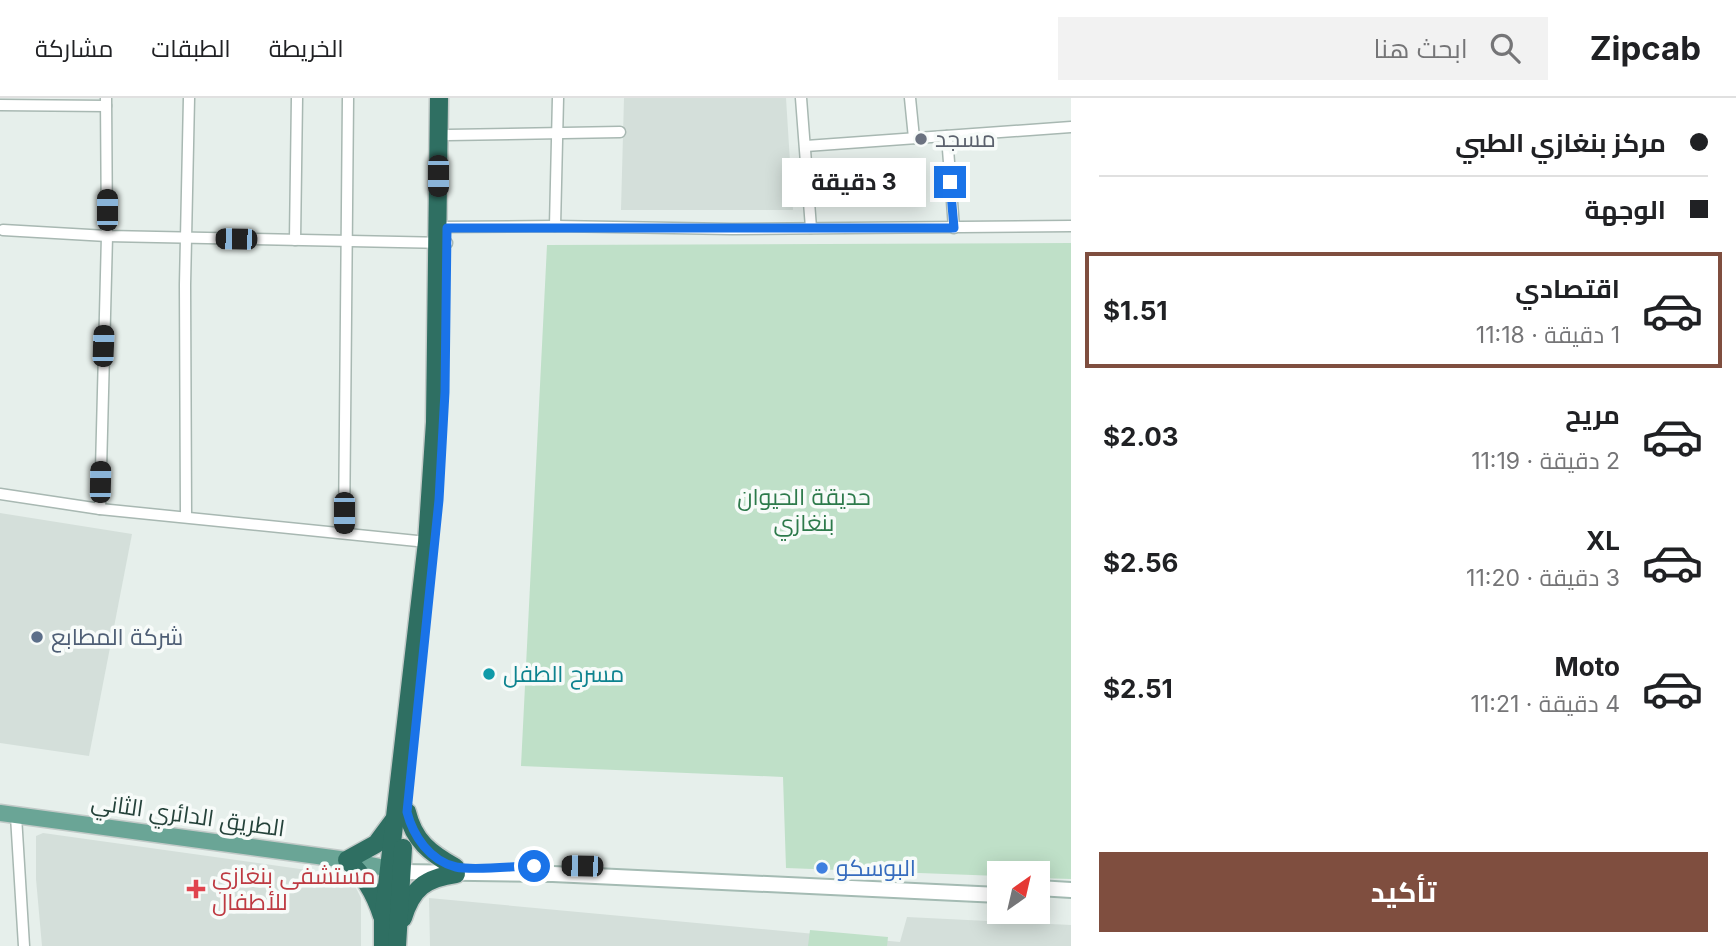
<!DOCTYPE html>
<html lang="ar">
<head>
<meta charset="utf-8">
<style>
	body { margin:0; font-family:Inter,Cairo,sans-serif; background:#f2f2f2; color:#202124; direction:rtl; height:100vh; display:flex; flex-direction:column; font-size:26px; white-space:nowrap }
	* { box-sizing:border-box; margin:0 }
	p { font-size:23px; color:#757577 }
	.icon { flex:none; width:38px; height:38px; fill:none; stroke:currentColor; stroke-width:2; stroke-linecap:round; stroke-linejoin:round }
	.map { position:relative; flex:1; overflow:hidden; direction:ltr }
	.side { display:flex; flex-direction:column; background:#fff; width:665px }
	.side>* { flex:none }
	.banner { display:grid; align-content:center; height:154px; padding:0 28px; background:#fff }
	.needle { width:46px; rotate:34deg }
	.buttons { position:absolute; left:987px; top:763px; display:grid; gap:14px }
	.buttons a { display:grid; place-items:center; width:63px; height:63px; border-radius:0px; background:#fff; box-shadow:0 4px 18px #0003; font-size:35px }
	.end { position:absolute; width:32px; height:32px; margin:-16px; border:9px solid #1a73e8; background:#fff; box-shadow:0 0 0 4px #fff }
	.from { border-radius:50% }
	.bubble { position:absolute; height:49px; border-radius:0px; background:#fff; box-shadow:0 4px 18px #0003; font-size:23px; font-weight:700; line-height:49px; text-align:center; direction:rtl }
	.car { position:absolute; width:21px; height:42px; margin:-21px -10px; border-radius:9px; box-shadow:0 0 5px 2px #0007; background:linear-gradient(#222 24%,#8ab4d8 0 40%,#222 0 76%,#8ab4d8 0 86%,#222 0) }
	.banner b { display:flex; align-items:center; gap:24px; height:66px; font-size:26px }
	.banner b+b { border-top:2px solid #e0e0e0 }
	.banner i { width:18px; height:18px; background:#202124 }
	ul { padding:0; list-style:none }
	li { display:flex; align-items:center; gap:21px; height:116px; margin:0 14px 10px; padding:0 14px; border:4px solid transparent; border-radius:0px }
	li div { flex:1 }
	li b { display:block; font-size:26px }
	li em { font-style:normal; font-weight:700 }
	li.selected { border-color:#7f4e3f }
	li>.icon { width:63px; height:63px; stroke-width:1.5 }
	.cta { display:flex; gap:14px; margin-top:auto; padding:14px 28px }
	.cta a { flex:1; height:80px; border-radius:0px; background:#7f4e3f; color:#fff; font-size:28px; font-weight:700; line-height:80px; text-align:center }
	header { display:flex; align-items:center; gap:42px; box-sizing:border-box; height:98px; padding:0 35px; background:#fff; border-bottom:2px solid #e0e0e0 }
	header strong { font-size:33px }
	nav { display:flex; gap:38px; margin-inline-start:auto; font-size:24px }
	.search { width:490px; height:63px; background:#f2f2f2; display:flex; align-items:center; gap:18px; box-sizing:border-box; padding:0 24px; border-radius:0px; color:#757577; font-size:26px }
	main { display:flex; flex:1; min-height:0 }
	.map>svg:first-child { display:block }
</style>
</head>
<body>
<header>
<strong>Zipcab</strong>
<div class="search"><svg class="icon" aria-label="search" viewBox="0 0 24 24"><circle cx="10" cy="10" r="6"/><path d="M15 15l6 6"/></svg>ابحث هنا</div>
<nav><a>الخريطة</a><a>الطبقات</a><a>مشاركة</a></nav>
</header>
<main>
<section class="side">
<div class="banner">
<b><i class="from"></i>مركز بنغازي الطبي</b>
<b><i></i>الوجهة</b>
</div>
<ul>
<li class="selected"><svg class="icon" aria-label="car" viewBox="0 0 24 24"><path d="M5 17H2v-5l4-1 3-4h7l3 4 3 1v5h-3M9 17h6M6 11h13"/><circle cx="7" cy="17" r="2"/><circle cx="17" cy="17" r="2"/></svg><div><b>اقتصادي</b><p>1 دقيقة · 11:18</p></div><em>$1.51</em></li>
<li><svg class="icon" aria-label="car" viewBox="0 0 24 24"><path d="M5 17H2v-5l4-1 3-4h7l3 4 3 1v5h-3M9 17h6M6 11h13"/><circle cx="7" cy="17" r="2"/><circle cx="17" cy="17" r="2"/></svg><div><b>مريح</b><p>2 دقيقة · 11:19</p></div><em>$2.03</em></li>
<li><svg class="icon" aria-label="car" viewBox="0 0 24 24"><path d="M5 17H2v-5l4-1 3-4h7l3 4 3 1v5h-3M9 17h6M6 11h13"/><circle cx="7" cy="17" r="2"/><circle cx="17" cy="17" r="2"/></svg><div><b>XL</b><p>3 دقيقة · 11:20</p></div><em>$2.56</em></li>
<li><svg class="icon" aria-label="car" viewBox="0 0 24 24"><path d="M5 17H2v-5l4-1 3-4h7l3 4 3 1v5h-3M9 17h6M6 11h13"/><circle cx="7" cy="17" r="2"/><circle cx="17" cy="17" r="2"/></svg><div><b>Moto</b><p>4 دقيقة · 11:21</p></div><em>$2.51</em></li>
</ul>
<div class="cta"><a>تأكيد</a></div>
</section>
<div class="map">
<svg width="1071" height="848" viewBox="0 0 1071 848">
	<rect width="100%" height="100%" fill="#e6efeb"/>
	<g fill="#d4dfda">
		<polygon points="624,0 786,0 793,112 621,112"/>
		<polygon points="0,415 132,436 89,658 0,645"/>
		<polygon points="43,735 350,778 361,800 361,848 42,848 36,781 36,738"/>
		<polygon points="429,800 900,844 907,819 1071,827 1071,848 430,848"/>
	</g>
	<g fill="#bfe0c8">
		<polygon points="1071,145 1071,781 1038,780 1038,775 999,775 999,778 786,770 783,679 521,668 547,147"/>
		<polygon points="810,832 888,839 887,848 808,848"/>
	</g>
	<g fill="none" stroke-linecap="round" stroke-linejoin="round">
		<g stroke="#a8b8b2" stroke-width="13">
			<g id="street">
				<polyline points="801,0 811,130"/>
				<polyline points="910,0 914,40"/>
				<polyline points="0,7 106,8"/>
				<polyline points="448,37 620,34"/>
				<polyline points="947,38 954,130"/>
				<polyline points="806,48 1071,29"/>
				<polyline points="555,128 558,0"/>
				<polyline points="437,129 555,128 732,131 1071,128"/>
				<polyline points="3,132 107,138 447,145"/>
				<polyline points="295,142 297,0"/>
				<polyline points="0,396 100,411 427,444"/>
				<polyline points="100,411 107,138 106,0"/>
				<polyline points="186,418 185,187 189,0"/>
				<polyline points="344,435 348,0"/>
				<polyline points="16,718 24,848"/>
			</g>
		</g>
		<g stroke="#a4bbb3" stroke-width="18">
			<g id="secondary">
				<polyline points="401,774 553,776 999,797"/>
				<polyline points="1038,790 1071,792"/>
			</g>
		</g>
		<g stroke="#c2cac8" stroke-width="19">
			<polyline id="primary" points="0,715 347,762 399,773"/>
		</g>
		<g stroke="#c2cac8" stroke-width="21">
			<g id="highway">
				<path d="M407,714C414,743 430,755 455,769"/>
				<path d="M382,818C375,796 364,777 347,762L376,746L393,723"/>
				<path d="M403,820C412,790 426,780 456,776"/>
				<polyline points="383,848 383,822 427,444 435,324 439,0"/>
				<polyline points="397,848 403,750"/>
			</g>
		</g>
		<use href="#street" stroke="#fff" stroke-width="10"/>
		<use href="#secondary" stroke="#fff" stroke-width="14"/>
		<use href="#primary" stroke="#6aa596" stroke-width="16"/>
		<use href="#highway" stroke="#2f6f62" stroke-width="18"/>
	</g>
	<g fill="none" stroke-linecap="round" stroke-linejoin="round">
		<path stroke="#1a73e8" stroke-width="9" d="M534,768C515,768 473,773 456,769C430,763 413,738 407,714L439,402L445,294L447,130H954L950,84"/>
	</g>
	<circle fill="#6b7280" stroke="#f7fbf9" stroke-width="2.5" cx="921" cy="41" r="7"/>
	<circle fill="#5c6f8a" stroke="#f7fbf9" stroke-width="2.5" cx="37" cy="539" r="7"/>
	<circle fill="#0f9aa8" stroke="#f7fbf9" stroke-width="2.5" cx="489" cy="576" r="7"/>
	<circle fill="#3f7fe0" stroke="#f7fbf9" stroke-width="2.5" cx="822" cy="770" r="7"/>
	<path fill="#e0444e" stroke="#f7fbf9" stroke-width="2.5" d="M192.5 780.5h7v7h7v7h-7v7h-7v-7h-7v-7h7z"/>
	<g text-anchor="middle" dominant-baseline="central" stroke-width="7" stroke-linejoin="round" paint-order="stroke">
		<g font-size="23" fill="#5b616d" stroke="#f7fbf9" text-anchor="start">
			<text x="935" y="41">مسجد</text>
		</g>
		<g font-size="23" fill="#2d7a4b" stroke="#f7fbf9">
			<text x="804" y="399">حديقة الحيوان<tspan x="804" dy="26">بنغازي</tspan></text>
		</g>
		<g font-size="23" fill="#4e5e75" stroke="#f7fbf9" text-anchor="start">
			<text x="51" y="539">شركة المطابع</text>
		</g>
		<g font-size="23" fill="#0d838f" stroke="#f7fbf9" text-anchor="start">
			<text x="503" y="576">مسرح الطفل</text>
		</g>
		<g font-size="23" fill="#24423a" stroke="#f7fbf9">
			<text transform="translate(188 717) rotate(8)">الطريق الدائري الثاني</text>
		</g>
		<g font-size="23" fill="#366cbe" stroke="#f7fbf9" text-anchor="start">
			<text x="836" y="770">البوسكو</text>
		</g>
		<g font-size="23" fill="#be3a42" stroke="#f7fbf9" text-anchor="start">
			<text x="212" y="778">مستشفى بنغازي<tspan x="212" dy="26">للأطفال</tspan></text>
		</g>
	</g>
</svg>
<div class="buttons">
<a><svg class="needle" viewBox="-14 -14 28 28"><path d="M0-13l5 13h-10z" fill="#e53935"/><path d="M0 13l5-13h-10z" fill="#757577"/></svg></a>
</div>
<i class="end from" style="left:534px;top:768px"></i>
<i class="end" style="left:950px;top:84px"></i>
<div class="bubble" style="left:782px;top:60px;width:144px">3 دقيقة</div>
<i class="car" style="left:438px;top:78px;rotate:180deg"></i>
<i class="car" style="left:107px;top:112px;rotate:0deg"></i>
<i class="car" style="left:236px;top:141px;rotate:271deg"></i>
<i class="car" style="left:103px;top:248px;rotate:2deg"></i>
<i class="car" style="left:100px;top:384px;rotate:1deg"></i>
<i class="car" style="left:344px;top:415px;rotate:180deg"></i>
<i class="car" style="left:582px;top:768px;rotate:271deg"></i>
</div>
</main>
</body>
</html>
